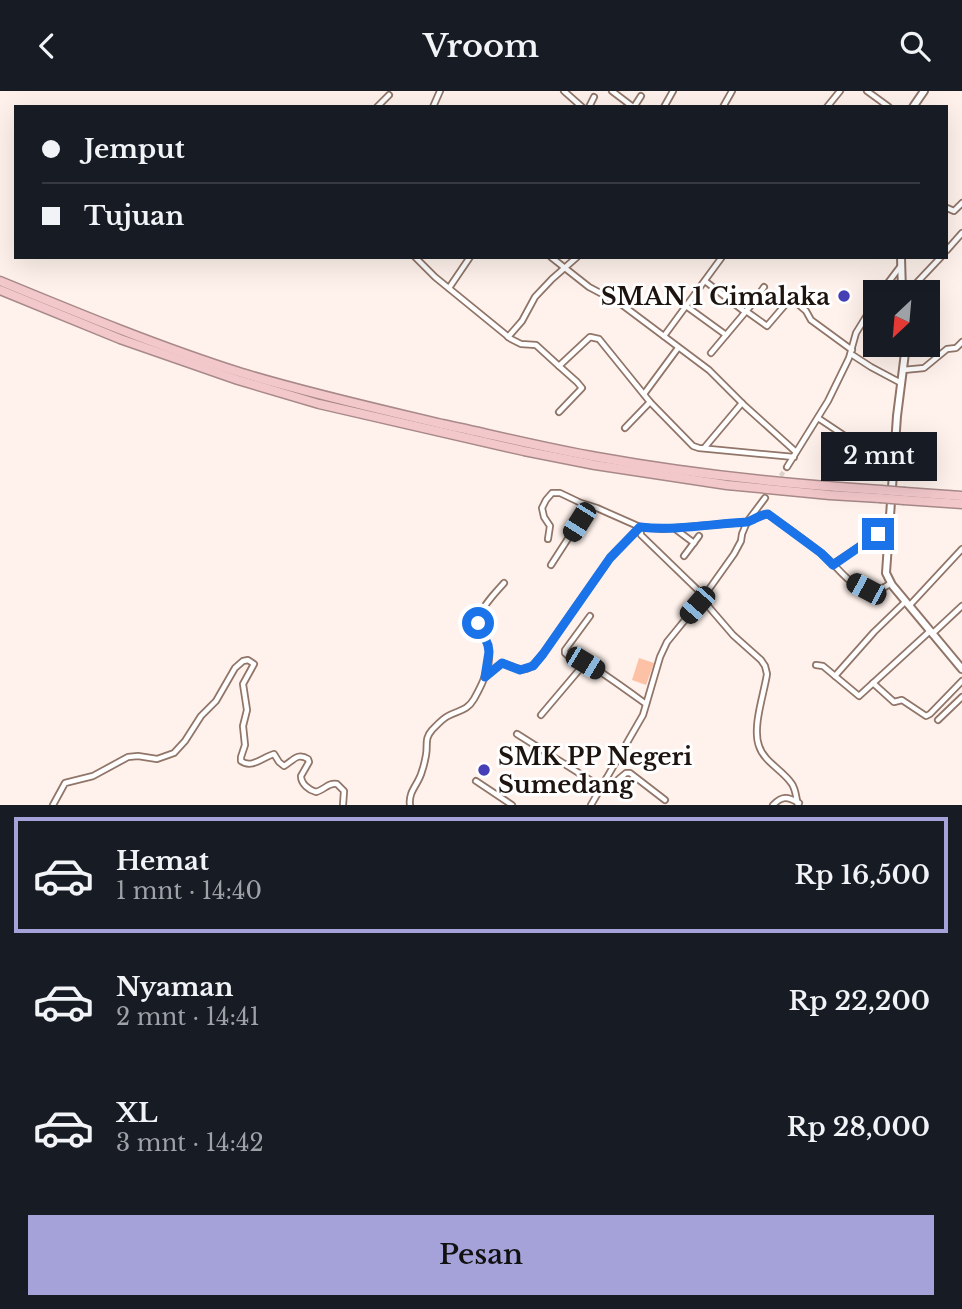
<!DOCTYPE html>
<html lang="id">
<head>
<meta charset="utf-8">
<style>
	body { margin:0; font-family:"Libre Baskerville",serif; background:#20242c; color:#f1f3f6; height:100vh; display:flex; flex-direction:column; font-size:26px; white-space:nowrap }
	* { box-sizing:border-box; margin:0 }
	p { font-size:23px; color:#9ea1a6 }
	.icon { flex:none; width:38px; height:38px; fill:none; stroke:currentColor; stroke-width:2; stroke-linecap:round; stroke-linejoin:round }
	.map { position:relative; height:714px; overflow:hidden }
	.drawer { display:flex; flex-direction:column; background:#171b24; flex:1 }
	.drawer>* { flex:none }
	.banner { position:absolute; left:14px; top:14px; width:934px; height:154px; border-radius:0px; box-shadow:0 7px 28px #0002; display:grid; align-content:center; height:154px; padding:0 28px; background:#171b24 }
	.needle { width:46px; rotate:206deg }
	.controls { position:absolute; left:863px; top:189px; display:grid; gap:14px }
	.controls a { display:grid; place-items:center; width:77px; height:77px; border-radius:0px; background:#171b24; box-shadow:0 7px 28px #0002; font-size:35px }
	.end { position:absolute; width:32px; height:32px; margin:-16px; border:9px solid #1a73e8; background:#fff; box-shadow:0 0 0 4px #fff }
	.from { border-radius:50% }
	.bubble { position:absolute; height:49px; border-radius:0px; background:#171b24; box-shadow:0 7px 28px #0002; font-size:23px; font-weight:600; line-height:49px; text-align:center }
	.car { position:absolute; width:21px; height:42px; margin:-21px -10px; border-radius:9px; box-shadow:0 0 5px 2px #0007; background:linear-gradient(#222 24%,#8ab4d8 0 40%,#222 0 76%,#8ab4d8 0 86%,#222 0) }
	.banner b { display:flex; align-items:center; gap:24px; height:66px; font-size:26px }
	.banner b+b { border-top:2px solid #363941 }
	.banner i { width:18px; height:18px; background:#f1f3f6 }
	ul { padding:12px 0 0; list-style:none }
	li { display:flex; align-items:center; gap:21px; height:116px; margin:0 14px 10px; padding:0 14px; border:4px solid transparent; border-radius:0px }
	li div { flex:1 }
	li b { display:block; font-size:26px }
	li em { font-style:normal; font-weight:600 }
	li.selected { border-color:#a4a2d9 }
	li>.icon { width:63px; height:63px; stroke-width:1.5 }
	.button { display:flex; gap:14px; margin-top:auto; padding:14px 28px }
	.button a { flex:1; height:80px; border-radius:0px; background:#a4a2d9; color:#111; font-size:28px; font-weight:600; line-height:80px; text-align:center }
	header { display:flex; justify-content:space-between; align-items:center; height:91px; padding:0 28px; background:#171b24; font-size:32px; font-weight:600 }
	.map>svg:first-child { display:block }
</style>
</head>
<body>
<header><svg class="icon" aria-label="back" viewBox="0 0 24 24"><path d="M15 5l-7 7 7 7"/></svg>Vroom<svg class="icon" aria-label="search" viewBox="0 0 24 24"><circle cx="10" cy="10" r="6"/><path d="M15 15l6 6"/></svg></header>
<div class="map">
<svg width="962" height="714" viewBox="0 0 962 714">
	<rect width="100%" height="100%" fill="#fff2ec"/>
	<polygon fill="#fdc2a6" points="639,567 654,572 646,594 632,589"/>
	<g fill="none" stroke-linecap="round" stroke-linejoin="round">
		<polyline stroke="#ddd1cb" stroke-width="4.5" stroke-dasharray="4.5 2" stroke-linecap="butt" points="777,390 787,376"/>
		<g stroke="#907568" stroke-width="8">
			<g id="street">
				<polyline points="564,0 582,16"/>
				<polyline points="612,0 633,16"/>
				<polyline points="867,0 889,16"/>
				<polyline points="377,16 389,4"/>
				<polyline points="433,16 440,0"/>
				<polyline points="589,16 594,6"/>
				<polyline points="634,16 641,5"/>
				<polyline points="664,16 673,0"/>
				<polyline points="723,16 732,0"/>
				<polyline points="827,16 840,0"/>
				<polyline points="947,117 954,120 962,112"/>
				<polyline points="947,159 962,142"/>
				<polyline points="415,166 435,186 511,248 521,253 536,254 559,275 590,246 599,248 650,311 693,355 699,357 794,366"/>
				<polyline points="551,166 589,196 621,213 709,279 745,315 796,361"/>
				<polyline points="705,190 745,221"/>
				<polyline points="449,197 470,166"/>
				<polyline points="881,201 900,176"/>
				<polyline points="908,201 941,166"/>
				<polyline points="686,215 726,244"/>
				<polyline points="746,220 767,235 791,207 806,220 811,229 852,259"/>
				<polyline points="664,245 722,166"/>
				<polyline points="508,246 522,230 535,206 552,188 577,166"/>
				<polyline points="711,262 753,212 764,196"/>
				<polyline points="851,263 871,276 901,292"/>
				<polyline points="903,279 924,277 947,258 956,257 962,251"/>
				<polyline points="644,303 678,257"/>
				<polyline points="559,321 582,297 577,291 559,275"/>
				<polyline points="818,327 893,377"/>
				<polyline points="625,337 650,311"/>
				<polyline points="705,356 742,312"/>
				<polyline points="787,376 828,310 849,267 856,242 875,211"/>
				<path d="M674,437L747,431C754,429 761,423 768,423C786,436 805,449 822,463C838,475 849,496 870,500C878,501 885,496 891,492"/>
				<polyline points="548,448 550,435 544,426 542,417 546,409 552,402 560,402 581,412 597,417 640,436 641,444 704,505"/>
				<polyline points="684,465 699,445"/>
				<polyline points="833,473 889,436"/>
				<polyline points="551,474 589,415"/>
				<path d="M702,508L733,544L761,569L765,575L767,583C764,603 752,636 759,655C764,671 783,679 792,693C796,699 796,707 798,714"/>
				<polyline points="909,515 962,458"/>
				<path d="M590,525L565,559V562C574,572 580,569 590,574C609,586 628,600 646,613"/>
				<polyline points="932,543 962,515"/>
				<polyline points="816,574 823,575 859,605 930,540"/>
				<polyline points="835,585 874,541 905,511"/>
				<path d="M485,586L502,572C525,579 525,585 543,563L610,467L640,436L662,438L674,437L694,452"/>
				<polyline points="873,592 894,611 902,609 926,625 930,623 962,590"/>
				<polyline points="541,624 585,572"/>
				<polyline points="938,629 962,606"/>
				<polyline points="517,643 601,696"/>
				<polyline points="606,688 614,692 626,682 630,682 665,709"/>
				<polyline points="476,690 512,714"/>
				<path d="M53,714L65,692L93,685L128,666L138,665L157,668L174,662L185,650L201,625L216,610L235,577L243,570L248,569L254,573L243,593L247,619L243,635L245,654L241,666V670C252,678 263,666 274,663L279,671L284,675C293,670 297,661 308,668L309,671L301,685C301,693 309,699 316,701C324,699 329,691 337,693L344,700L343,714"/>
				<path d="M410,714C408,700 419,693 422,680C424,675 425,669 426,664C428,654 424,648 432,639C436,635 442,628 448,625C459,619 467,620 474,608C483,592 494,570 487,552C484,544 477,536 479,527C481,516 497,500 504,492"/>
				<polyline points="591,714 643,624 660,566 667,551 702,508 734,463 741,450 742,443 747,431 765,407"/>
				<path d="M773,714C782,705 787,705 799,712"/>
			</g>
		</g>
		<g stroke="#907568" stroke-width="10">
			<g id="secondary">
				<polyline points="913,16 924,0"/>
				<polyline points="901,166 902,201"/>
				<polyline points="906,254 897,325 886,482 892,494 962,578"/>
			</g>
		</g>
		<g stroke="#a88989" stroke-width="11">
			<g id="highway">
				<path d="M0,190C80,223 160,256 242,282C308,302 375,317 442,333C494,344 545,357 597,366C691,383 786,393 881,399"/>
				<polyline points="0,199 120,248 238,289 319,313 524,360 595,374 727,394 830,404 880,407"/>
				<polyline points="905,401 962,405"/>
				<polyline points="904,409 962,413"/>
			</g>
		</g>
		<use href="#street" stroke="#fff" stroke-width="4.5"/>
		<use href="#secondary" stroke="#fff" stroke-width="6"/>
		<use href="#highway" stroke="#f3c8cb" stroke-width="8"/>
		<g stroke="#a88989" stroke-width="11" stroke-linecap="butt">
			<g id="highway-bridge">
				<polyline points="881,399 905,401"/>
				<polyline points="880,407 904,409"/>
			</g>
		</g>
		<use href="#highway-bridge" stroke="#f3c8cb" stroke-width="8"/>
	</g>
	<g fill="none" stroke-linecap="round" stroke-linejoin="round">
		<path stroke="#1a73e8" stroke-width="9" d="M478,532L488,554L489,561L485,586L502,572L520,579L533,575L543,563L610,467L640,436C675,440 711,433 747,431C754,429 761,423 768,423L821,462L833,474L878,443"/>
	</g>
	<g fill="#473fb5" stroke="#fff" stroke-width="2.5">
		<circle cx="844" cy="205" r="7"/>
		<circle cx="484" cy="679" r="7"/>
	</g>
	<g text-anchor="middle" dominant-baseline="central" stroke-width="6" stroke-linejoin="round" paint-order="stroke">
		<g font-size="24" font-weight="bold" fill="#1e140f" stroke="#fff" text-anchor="end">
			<text x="830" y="205">SMAN 1 Cimalaka</text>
			<text x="498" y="665" text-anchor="start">SMK PP Negeri<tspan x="498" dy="28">Sumedang</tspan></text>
		</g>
	</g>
</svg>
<div class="controls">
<a><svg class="needle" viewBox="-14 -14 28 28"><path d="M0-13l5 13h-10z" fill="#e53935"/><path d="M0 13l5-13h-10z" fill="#9ea1a6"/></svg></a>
</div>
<i class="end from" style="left:478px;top:532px"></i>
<i class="end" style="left:878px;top:443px"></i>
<div class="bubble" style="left:821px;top:341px;width:116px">2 mnt</div>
<i class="car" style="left:579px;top:431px;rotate:212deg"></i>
<i class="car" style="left:866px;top:498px;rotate:298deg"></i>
<i class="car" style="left:697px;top:514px;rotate:221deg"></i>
<i class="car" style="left:585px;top:572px;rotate:121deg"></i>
<div class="banner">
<b><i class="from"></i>Jemput</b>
<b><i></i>Tujuan</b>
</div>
</div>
<section class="drawer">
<ul>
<li class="selected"><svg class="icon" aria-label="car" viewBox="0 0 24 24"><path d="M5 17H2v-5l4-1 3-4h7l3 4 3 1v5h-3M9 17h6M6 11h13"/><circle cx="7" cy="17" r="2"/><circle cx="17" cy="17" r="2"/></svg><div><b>Hemat</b><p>1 mnt · 14:40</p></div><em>Rp 16,500</em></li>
<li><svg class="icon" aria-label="car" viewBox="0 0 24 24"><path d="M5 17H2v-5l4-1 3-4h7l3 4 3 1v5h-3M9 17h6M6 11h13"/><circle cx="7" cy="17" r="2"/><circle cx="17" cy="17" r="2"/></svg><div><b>Nyaman</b><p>2 mnt · 14:41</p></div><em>Rp 22,200</em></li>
<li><svg class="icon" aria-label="car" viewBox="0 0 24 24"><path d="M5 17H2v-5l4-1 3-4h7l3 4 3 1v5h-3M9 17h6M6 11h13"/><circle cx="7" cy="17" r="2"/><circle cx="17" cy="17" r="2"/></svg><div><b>XL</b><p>3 mnt · 14:42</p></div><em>Rp 28,000</em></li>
</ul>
<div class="button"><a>Pesan</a></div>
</section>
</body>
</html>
